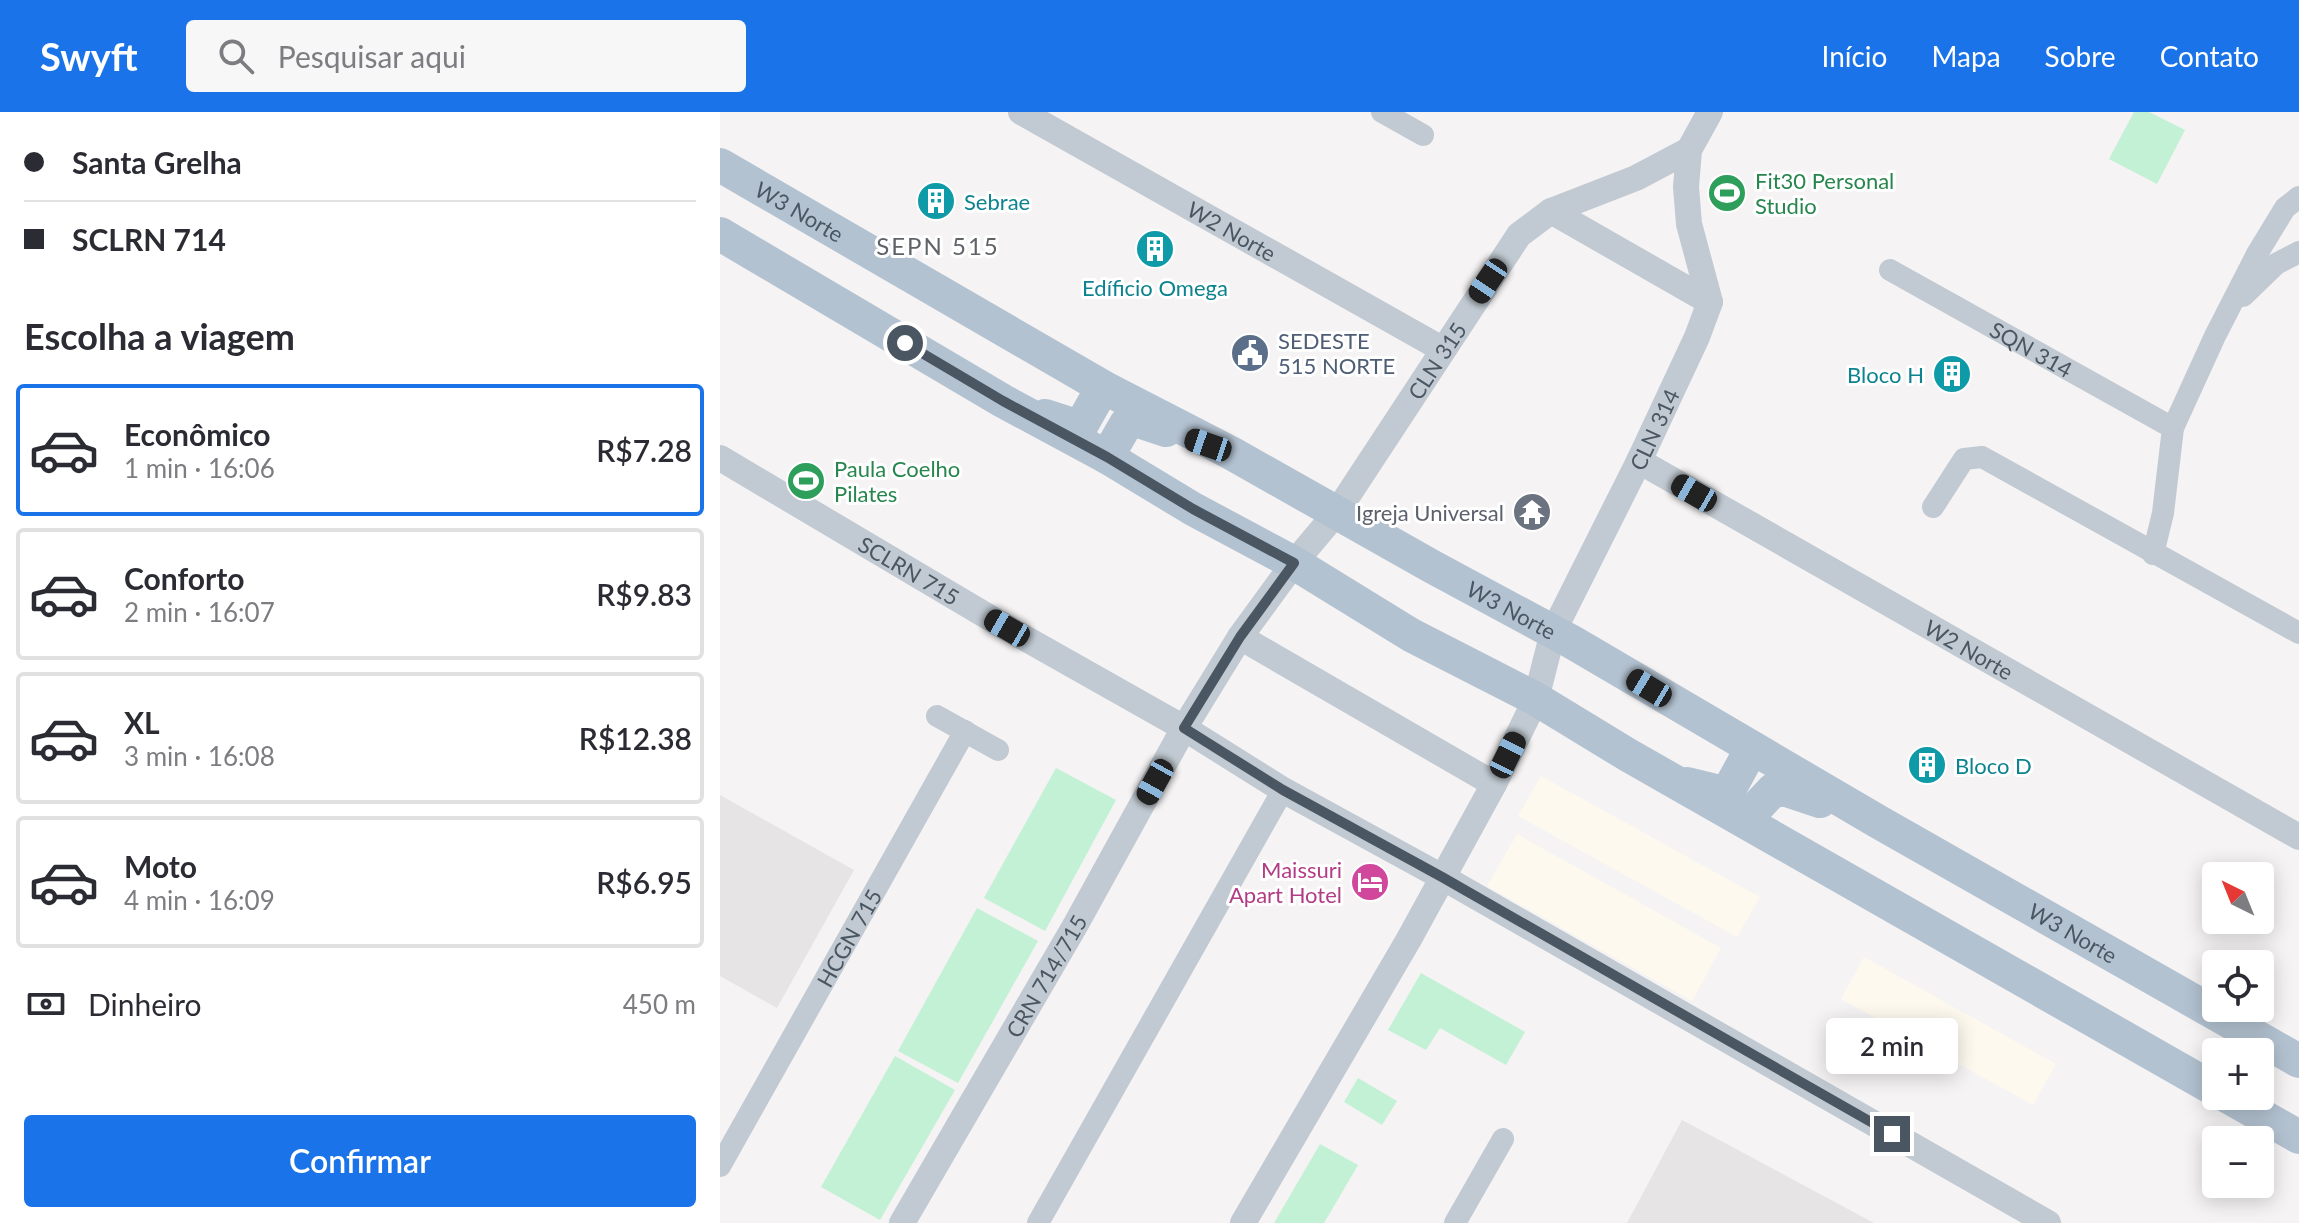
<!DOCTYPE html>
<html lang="pt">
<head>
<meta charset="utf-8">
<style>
	body { margin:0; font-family:Lato,sans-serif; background:#f7f7f7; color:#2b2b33; height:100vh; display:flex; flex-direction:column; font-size:30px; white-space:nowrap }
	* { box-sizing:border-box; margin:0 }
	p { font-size:26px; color:#7c7c81 }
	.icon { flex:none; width:44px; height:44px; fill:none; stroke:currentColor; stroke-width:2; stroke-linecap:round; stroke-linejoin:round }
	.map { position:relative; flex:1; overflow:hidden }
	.details { display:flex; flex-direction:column; background:#fff; width:720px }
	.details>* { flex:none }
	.banner { display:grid; align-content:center; height:176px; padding:0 24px; background:#fff }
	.needle { width:52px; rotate:317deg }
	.tools { position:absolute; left:1482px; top:750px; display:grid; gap:16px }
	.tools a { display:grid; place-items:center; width:72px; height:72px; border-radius:8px; background:#fff; box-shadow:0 4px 20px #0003; font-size:40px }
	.end { position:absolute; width:36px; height:36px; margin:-18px; border:10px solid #4a5661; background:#fff; box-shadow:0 0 0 4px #fff }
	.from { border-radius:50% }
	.bubble { position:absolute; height:56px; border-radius:8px; background:#fff; box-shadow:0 4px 20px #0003; font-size:26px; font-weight:600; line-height:56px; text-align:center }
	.car { position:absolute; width:24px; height:48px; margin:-24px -12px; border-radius:10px; box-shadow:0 0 6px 2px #0007; background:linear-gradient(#222 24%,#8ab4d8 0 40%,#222 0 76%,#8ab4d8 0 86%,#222 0) }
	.banner b { display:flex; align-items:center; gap:28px; height:76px; font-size:30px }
	.banner b+b { border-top:2px solid #e1e1e2 }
	.banner i { width:20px; height:20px; background:#2b2b33 }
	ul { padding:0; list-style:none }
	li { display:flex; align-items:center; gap:24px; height:132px; margin:0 16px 12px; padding:0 8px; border:4px solid #e1e1e2; border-radius:8px }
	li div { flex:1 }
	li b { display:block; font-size:30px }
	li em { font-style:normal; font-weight:600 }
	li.active { border-color:#1a73e8 }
	li>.icon { width:72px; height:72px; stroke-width:1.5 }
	h2 { padding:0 24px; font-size:36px; line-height:96px }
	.pay { display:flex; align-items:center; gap:20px; height:88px; padding:0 24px; font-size:30px }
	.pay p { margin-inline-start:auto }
	.primary-button { display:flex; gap:16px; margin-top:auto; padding:16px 24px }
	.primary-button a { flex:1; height:92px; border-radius:8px; background:#1a73e8; color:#fff; font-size:32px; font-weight:600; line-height:92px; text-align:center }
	header { display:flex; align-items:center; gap:48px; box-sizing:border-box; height:112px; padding:0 40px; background:#1a73e8; color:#fff }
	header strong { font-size:38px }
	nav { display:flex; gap:44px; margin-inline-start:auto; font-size:28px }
	.search { width:560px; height:72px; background:#f7f7f7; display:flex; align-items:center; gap:20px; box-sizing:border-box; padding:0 28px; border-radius:8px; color:#7c7c81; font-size:30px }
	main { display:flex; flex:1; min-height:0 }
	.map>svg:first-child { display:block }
</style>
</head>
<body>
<header>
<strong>Swyft</strong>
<div class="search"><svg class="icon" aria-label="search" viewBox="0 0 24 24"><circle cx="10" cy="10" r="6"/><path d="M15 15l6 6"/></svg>Pesquisar aqui</div>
<nav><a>Início</a><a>Mapa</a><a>Sobre</a><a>Contato</a></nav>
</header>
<main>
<section class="details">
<div class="banner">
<b><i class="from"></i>Santa Grelha</b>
<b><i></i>SCLRN 714</b>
</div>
<h2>Escolha a viagem</h2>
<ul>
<li class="active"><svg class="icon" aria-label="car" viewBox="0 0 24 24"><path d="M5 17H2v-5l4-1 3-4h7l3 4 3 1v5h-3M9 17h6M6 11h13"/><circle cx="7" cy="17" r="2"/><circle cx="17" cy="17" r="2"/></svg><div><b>Econômico</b><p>1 min · 16:06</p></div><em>R$7.28</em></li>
<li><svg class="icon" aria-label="car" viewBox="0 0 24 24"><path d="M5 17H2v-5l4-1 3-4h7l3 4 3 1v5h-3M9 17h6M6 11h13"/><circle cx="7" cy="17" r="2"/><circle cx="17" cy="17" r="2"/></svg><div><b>Conforto</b><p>2 min · 16:07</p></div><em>R$9.83</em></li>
<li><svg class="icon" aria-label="car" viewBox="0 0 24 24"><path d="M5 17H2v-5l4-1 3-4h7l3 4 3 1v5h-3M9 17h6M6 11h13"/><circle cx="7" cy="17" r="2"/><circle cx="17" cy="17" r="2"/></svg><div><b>XL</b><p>3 min · 16:08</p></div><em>R$12.38</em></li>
<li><svg class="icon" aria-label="car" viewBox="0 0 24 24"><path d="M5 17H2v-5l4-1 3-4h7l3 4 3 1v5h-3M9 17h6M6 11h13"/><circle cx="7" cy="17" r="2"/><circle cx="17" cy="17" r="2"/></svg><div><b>Moto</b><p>4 min · 16:09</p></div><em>R$6.95</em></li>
</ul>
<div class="pay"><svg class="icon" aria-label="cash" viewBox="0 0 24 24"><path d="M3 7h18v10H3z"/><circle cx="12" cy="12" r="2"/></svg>Dinheiro<p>450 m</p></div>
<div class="primary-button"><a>Confirmar</a></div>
</section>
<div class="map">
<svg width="1579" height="1111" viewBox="0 0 1579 1111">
	<rect width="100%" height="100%" fill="#f5f3f3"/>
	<g fill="#fdf9ef">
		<polygon points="821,664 1040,785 1017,825 798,704"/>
		<polygon points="797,722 1001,836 972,889 767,774"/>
		<polygon points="1144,845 1336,952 1313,993 1121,887"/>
	</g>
	<g fill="#e6e4e5">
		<polygon points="0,683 134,758 57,896 0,864"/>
		<polygon points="962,1008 1154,1111 907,1111"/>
	</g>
	<g fill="#c3f1d5">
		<polygon points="1414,0 1429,0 1465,18 1437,72 1389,47"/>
		<polygon points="336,656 396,688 325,819 264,786"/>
		<polygon points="257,796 318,829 238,971 178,939"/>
		<polygon points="701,861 805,920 786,953 720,916 706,938 668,918"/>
		<polygon points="175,944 235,978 160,1108 101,1075"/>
		<polygon points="638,966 677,989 662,1013 624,990"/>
		<polygon points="600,1032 638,1053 604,1111 554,1111"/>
	</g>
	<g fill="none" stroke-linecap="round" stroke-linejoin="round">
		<g stroke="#c1cad2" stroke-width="22">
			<polyline points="662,0 703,23"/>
			<path id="s1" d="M1170,158L1453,316"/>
			<polyline points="1523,184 1556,152 1579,140"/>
			<polyline points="1213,395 1244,347 1262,345 1579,521"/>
			<polyline points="1433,442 1443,401 1453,316 1495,224 1537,142 1565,96 1579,85"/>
			<polyline points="217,604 278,638"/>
			<path id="s2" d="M0,1054L245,619"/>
			<polyline points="318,1111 563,678"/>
			<polyline points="735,1111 783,1027"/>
		</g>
		<g stroke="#c1cad2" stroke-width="26">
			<path id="s3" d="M301,0L722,237"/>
			<polyline points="831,99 990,190"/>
			<path id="s4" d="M0,346L287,516L464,616L563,678L722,765L1328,1111"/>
			<path id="s5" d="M919,349L1579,725"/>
			<polyline points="520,525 774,672"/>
			<path id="s6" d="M182,1111L356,812L464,616L520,525L574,451L617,400L799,123L831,99L916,66L969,38"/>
			<path id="s7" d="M523,1111L689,827L774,672L816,587L833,520L919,349L977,225L990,190L969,112L966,75L969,38L990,0"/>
		</g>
		<g stroke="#b3c2d1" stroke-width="34">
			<path id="s8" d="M0,53L383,275L511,341L711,454L852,530L1157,709L1579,949"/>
			<polyline points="0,122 283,289 387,345 473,397 574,451 691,523 816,587 908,643 1496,978"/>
			<polyline points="325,304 353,313 362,312 383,275"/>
			<polyline points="387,345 406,312 419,309 446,318"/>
			<polyline points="967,672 1000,680 1010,676 1032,636"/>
			<polyline points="1028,711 1036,696 1053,678 1067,678 1100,689"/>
			<polyline points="1507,984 1579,1025"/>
		</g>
	</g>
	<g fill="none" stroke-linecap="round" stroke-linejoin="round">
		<polyline stroke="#4a5661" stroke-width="10" points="185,231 283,289 387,345 473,397 574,451 520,525 464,616 563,678 722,765 1172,1022"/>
	</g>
	<defs>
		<g id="stadium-disc" transform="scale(2)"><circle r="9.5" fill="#2e9e5b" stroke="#fff"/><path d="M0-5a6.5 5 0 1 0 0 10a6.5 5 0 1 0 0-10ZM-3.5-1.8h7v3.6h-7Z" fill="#fff"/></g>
		<g id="building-disc" transform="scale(2)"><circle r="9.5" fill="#0f9aa8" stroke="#fff"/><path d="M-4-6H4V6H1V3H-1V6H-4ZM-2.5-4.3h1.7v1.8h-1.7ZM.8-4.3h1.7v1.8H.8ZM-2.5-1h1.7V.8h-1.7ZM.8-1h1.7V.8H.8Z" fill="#fff"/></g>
		<g id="civic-disc" transform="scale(2)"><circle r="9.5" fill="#5c6f8a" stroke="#fff"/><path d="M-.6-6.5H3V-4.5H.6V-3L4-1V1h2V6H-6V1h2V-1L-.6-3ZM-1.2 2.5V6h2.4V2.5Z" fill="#fff"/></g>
		<g id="temple-disc" transform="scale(2)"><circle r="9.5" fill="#6b7280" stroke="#fff"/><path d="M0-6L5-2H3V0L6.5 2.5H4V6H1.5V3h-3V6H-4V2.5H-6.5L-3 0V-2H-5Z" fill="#fff"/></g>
		<g id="hotel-disc" transform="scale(2)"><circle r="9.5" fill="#d1479c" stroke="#fff"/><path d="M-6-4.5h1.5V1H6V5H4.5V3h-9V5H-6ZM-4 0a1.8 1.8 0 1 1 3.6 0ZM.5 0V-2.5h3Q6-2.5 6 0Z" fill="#fff"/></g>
	</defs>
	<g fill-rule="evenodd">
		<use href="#stadium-disc" x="1007" y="81"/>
		<use href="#building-disc" x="216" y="89"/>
		<use href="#building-disc" x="435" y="137"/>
		<use href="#civic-disc" x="530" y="241"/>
		<use href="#building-disc" x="1232" y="262"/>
		<use href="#stadium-disc" x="86" y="369"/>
		<use href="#temple-disc" x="812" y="400"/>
		<use href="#building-disc" x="1207" y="653"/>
		<use href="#hotel-disc" x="650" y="770"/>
	</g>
	<g text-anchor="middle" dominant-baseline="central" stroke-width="6" stroke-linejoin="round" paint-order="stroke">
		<g font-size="22" fill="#27864d" stroke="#fff" text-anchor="start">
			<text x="1035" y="68">Fit30 Personal<tspan x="1035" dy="25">Studio</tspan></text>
			<text x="114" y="356">Paula Coelho<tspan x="114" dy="25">Pilates</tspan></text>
		</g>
		<g font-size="22" fill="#0d838f" stroke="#fff" text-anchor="start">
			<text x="244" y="89">Sebrae</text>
			<text x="435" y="175" text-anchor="middle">Edíficio Omega</text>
			<text x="1204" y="262" text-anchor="end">Bloco H</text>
			<text x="1235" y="653">Bloco D</text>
		</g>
		<g font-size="22" fill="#4a5661" stroke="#fff">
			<text stroke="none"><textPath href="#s8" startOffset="92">W3 Norte</textPath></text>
			<text stroke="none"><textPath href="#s3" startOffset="242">W2 Norte</textPath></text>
			<text stroke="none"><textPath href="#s1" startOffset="162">SQN 314</textPath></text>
			<text stroke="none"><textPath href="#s6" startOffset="1016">CLN 315</textPath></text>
			<text stroke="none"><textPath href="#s7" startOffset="896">CLN 314</textPath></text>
			<text stroke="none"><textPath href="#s4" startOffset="220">SCLRN 715</textPath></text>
			<text stroke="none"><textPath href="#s8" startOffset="908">W3 Norte</textPath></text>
			<text stroke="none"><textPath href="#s5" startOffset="380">W2 Norte</textPath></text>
			<text stroke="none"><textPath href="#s8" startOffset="1556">W3 Norte</textPath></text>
			<text stroke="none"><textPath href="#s2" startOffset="262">HCGN 715</textPath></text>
			<text stroke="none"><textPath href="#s6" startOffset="286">CRN 714/715</textPath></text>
		</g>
		<g font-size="22" fill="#4e5e75" stroke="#fff" text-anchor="start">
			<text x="558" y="228">SEDESTE<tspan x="558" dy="25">515 NORTE</tspan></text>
		</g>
		<g font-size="22" fill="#5b616d" stroke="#fff" text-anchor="end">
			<text x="784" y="400">Igreja Universal</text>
		</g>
		<g font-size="22" fill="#b23c85" stroke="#fff" text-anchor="end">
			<text x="622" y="757">Maissuri<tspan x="622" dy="25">Apart Hotel</tspan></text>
		</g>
		<g font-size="24" letter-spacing="2" fill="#5f6368" stroke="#fff">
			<text x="218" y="133">SEPN 515</text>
		</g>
	</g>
</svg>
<div class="tools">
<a><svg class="needle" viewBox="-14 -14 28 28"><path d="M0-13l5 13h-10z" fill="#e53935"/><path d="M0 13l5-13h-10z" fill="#7c7c81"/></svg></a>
<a><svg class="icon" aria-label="locate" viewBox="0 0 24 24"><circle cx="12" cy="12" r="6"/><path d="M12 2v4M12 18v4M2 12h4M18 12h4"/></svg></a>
<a>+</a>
<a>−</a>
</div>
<i class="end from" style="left:185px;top:231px"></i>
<i class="end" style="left:1172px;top:1022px"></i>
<div class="bubble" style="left:1106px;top:906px;width:132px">2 min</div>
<i class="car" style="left:768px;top:169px;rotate:214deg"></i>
<i class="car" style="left:488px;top:333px;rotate:289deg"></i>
<i class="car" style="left:974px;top:381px;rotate:300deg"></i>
<i class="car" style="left:287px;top:516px;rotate:300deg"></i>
<i class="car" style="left:929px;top:576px;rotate:301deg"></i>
<i class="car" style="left:788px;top:643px;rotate:26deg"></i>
<i class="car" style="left:435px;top:670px;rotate:209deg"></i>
</div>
</main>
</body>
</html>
